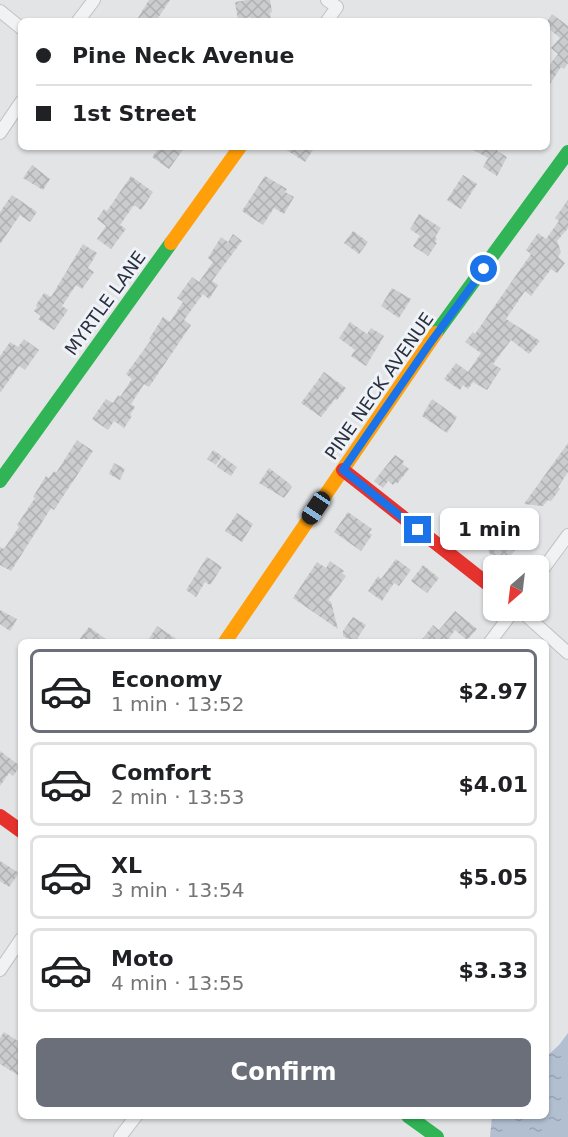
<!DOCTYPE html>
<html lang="en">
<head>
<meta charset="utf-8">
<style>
	body { margin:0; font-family:"DejaVu Sans",sans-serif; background:#f2f2f2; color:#202124; height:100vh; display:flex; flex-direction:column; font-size:22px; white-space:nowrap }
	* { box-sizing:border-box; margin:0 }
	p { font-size:20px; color:#757577 }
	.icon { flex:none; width:33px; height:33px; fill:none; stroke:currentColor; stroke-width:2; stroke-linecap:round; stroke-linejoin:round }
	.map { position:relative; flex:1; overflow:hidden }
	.sheet { position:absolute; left:18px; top:639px; width:531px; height:480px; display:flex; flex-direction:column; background:#fff; border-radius:9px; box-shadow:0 2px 4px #0004 }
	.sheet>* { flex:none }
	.hud { position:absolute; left:18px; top:18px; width:532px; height:132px; border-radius:9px; box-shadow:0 2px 4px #0004; display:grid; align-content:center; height:132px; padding:0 18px; background:#fff }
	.needle { width:39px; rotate:208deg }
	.controls { position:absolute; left:483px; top:555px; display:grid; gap:12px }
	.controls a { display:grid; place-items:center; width:66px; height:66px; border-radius:9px; background:#fff; box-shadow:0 2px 4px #0004; font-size:30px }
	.end { position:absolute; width:27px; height:27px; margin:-14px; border:8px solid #1a73e8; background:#fff; box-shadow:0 0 0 3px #fff }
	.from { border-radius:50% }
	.bubble { position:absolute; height:42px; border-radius:9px; background:#fff; box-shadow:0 2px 4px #0004; font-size:20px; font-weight:700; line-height:42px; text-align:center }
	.car { position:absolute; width:18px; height:36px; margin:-18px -9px; border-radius:8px; box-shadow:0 0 4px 2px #0007; background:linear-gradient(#222 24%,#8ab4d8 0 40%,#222 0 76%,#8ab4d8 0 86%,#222 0) }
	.hud b { display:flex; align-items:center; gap:21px; height:57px; font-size:22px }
	.hud b+b { border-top:2px solid #e0e0e0 }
	.hud i { width:15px; height:15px; background:#202124 }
	ul { padding:10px 0 0; list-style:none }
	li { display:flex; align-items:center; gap:18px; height:84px; margin:0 12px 9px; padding:0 6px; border:3px solid #e0e0e0; border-radius:9px }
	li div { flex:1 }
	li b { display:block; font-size:22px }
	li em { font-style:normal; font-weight:700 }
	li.active { border-color:#6a6f79 }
	li>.icon { width:54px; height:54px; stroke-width:1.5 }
	.action { display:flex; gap:12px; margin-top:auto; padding:12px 18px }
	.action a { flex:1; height:69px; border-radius:9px; background:#6a6f79; color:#fff; font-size:24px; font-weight:700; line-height:69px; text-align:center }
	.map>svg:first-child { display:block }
</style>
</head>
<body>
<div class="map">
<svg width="568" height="1137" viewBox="0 0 568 1137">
	<defs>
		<pattern id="water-ripples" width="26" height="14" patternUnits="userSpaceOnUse" patternTransform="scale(1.5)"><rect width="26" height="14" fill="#b1bfd1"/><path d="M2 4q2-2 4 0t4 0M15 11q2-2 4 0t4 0" fill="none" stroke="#98a4b4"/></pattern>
		<pattern id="building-cross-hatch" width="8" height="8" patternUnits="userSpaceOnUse" patternTransform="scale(1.5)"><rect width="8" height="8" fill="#caccce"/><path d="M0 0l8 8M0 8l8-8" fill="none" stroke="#aeb0b2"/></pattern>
	</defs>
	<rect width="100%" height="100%" fill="#e2e4e6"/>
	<polygon fill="url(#water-ripples)" points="568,1033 568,1137 490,1137 492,1116 546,1116 546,1057 559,1045"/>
	<g fill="url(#building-cross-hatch)">
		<polygon points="149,0 170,0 156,21 136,21"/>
		<polygon points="247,0 270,0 272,12 270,13 271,21 251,21 250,17 238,20 235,2"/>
		<polygon points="552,14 568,26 568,63 564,69 561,67 548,87 548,67 558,54 551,48 560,38 548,28 548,20"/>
		<polygon points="160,147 185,147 169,169 152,157"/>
		<polygon points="282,147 315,147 305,162"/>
		<polygon points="468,147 499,147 497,151 507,157 497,176 483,167 488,158"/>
		<polygon points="32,165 50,179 43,190 23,178"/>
		<polygon points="463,175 477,184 461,209 447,200"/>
		<polygon points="131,176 153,192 141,210 134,205 120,225 126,229 111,249 97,239 106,226 97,219 104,209 107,211"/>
		<polygon points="265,176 287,189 285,192 294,197 284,214 274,208 263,225 242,211"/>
		<polygon points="12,195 37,212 30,222 20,215 0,244 0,212"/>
		<polygon points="568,200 568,228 557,241 561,252 558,257 565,263 557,273 551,269 531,296 525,291 506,319 540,341 529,354 511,340 493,364 501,369 487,390 473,382 468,389 463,385 460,390 444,379 456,363 468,372 481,353 465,342 473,332 475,334 531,254 526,250 538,233 546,239 559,221 555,218"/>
		<polygon points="419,214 441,228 435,237 437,239 435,242 437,243 428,256 413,246 420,236 410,229"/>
		<polygon points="353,231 368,242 359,254 344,243"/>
		<polygon points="233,234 242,241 212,281 218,285 209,299 203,294 184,320 191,325 149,387 144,384 131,404 135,407 130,415 132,416 124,428 114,421 108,430 92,419 106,399 113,403 118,395 120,397 132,379 126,374 151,340 149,339 163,317 170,322 183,302 177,298 192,277 199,282 213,262 208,258 221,237 228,242"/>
		<polygon points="83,244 97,253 88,268 94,272 82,289 76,285 62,306 68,310 54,330 38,319 41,316 34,311 37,307 36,305 44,293 51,297"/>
		<polygon points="392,288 411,299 399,318 381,306"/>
		<polygon points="350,322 367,334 371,328 384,336 366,366 351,356 355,350 339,338"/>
		<polygon points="24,339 39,350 25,370 19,366 0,393 0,356 10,342 18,347"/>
		<polygon points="324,372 346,388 337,400 335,399 321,417 301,403"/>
		<polygon points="432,399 457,417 447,433 422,416"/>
		<polygon points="77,440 93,451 54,510 51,508 11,571 0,565 0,547 4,549 19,527 17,525 35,498 33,497 46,476 49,478 54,471 56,473"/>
		<polygon points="568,443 568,472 558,487 560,489 551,501 548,500 543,506 524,504"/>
		<polygon points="213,450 222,456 216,465 207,459"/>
		<polygon points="395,455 404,461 402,464 409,469 397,484 396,482 393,485 388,481 383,488 374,481"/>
		<polygon points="223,457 237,467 231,476 217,467"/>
		<polygon points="114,463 125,469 120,480 109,474"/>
		<polygon points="269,468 290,484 292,487 284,498 259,483"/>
		<polygon points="348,512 372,529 369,533 372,535 361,551 334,532"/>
		<polygon points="518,512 535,524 509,558 507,557 502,564 488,552"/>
		<polygon points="237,513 253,524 242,542 225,531"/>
		<polygon points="207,557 222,567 210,585 205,582 196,597 186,590"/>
		<polygon points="396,559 411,570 399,586 394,583 382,601 368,591 378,576 381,579"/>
		<polygon points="330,561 344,571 342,573 346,576 328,600 331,602 338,629 293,598 317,562 326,568"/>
		<polygon points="423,565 439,578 427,593 411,581"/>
		<polygon points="0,610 17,619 10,631 0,624"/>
		<polygon points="455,611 477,629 467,640 455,630 449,638 455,642 420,642 433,625 439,630"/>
		<polygon points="353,617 366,625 355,642 343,636 343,631"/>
		<polygon points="157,626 181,642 147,642"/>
		<polygon points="89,627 110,642 77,642"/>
		<polygon points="0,751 20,766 13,776 9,773 0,786"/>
		<polygon points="0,861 19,873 9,887 0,881"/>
		<polygon points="4,1032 21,1043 21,1077 0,1064 0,1038"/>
	</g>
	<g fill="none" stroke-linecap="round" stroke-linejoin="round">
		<g stroke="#c0c2c4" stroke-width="14">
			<g id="street">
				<polyline points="0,11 21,28"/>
				<polyline points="78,21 94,0"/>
				<polyline points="327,21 337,7 327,0"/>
				<polyline points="0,133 21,102"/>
				<polyline points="538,576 568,535"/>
				<polyline points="520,610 568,653"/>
				<polyline points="490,642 514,610"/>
				<polyline points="0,970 21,939"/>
				<polyline points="120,1137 136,1116"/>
			</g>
		</g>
		<use href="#street" stroke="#f1f2f3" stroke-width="12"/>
		<g stroke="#30b455" stroke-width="14">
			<polyline points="436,333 568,152"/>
			<polyline points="0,481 171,243"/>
			<polyline points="408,1116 437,1137"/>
		</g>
		<g stroke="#ff9f0a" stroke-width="14">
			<polyline points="171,243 240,147"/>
			<polyline points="225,642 436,333"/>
		</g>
		<g stroke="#e5322d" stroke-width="14">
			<polyline points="343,470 494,589"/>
			<polyline points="0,816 21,831"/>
		</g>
	</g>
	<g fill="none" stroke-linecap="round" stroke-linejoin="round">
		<polyline stroke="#1a73e8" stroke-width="8" points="418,530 343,470 428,346 484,269"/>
	</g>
	<g text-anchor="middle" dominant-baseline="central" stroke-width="6" stroke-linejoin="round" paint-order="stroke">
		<g font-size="18" fill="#29303f" stroke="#eff2f6">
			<text transform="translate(105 303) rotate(-54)">MYRTLE LANE</text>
			<text transform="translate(379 386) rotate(-55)">PINE NECK AVENUE</text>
		</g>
	</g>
</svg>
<div class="controls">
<a><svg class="needle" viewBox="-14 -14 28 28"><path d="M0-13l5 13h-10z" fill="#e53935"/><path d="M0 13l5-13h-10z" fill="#757577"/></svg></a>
</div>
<i class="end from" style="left:484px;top:269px"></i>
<i class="end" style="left:418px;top:530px"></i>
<div class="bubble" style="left:440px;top:508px;width:99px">1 min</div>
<i class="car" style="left:316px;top:508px;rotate:214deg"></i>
<div class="hud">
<b><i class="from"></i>Pine Neck Avenue</b>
<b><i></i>1st Street</b>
</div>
<section class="sheet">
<ul>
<li class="active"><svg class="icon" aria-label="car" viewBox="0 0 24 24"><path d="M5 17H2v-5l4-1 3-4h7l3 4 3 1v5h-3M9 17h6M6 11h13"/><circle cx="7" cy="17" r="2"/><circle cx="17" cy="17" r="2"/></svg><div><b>Economy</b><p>1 min · 13:52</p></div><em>$2.97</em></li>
<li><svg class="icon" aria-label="car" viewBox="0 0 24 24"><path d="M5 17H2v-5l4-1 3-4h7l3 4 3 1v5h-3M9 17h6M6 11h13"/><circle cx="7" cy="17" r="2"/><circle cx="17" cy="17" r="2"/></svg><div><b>Comfort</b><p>2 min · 13:53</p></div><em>$4.01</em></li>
<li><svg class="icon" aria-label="car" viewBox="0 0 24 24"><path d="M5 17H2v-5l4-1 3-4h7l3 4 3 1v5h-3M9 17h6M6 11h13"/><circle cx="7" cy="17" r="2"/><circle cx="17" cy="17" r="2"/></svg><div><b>XL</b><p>3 min · 13:54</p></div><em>$5.05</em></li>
<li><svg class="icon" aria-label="car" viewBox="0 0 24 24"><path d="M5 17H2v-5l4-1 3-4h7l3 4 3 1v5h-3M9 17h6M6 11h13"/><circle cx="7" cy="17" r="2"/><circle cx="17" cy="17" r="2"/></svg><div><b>Moto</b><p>4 min · 13:55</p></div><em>$3.33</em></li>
</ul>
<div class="action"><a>Confirm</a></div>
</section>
</div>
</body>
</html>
